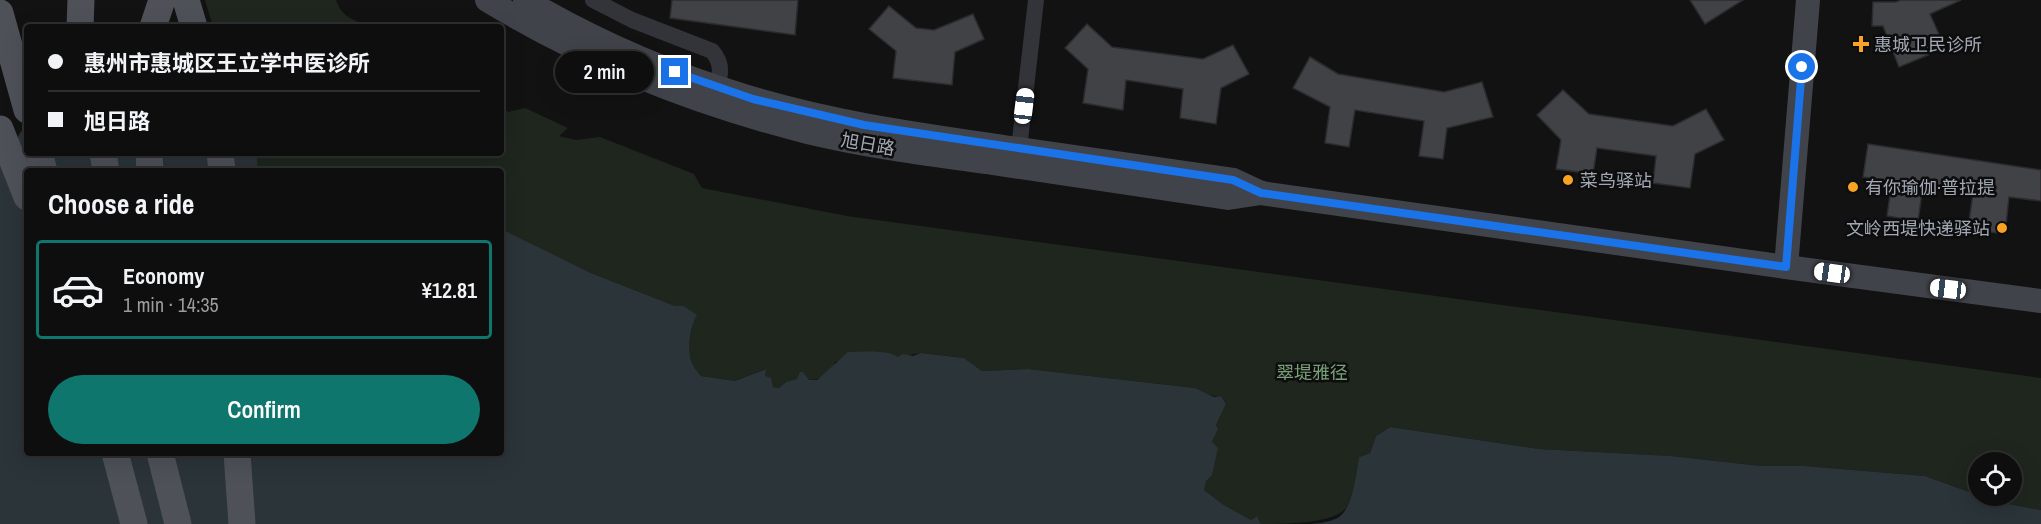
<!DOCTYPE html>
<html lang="en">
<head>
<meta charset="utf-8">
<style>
	body { margin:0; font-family:"Archivo Narrow","Noto Sans SC",sans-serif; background:#1c1c1c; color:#f1f3f6; height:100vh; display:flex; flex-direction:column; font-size:22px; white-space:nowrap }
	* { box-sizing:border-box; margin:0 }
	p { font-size:20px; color:#9b9c9e }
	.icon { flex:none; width:33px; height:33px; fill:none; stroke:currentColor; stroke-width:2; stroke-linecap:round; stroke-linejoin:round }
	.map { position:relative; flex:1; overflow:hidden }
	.side { position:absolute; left:24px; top:168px; width:480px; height:288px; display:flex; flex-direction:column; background:#0e0e0e; border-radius:6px; box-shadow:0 6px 24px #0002,0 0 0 2px #2e2e2e }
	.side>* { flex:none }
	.guide { position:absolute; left:24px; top:24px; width:480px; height:132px; border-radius:6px; box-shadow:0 6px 24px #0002,0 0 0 2px #2e2e2e; display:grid; align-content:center; height:132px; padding:0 24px; background:#0e0e0e }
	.controls { position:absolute; left:1968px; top:452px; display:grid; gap:12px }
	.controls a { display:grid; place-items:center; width:54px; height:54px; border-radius:50%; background:#0e0e0e; box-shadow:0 6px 24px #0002,0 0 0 2px #2e2e2e; font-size:30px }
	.end { position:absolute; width:27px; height:27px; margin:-14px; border:8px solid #1a73e8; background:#fff; box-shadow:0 0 0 3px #fff }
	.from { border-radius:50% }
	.bubble { position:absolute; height:42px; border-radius:21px; background:#0e0e0e; box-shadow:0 6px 24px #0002,0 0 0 2px #2e2e2e; font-size:20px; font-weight:600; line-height:42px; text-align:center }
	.car { position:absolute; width:18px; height:36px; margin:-18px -9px; border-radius:8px; box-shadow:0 0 4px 2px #0007; background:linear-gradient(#fff 24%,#345 0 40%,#fff 0 76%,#345 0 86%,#fff 0) }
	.guide b { display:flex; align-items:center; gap:21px; height:57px; font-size:22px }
	.guide b+b { border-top:2px solid #2e2e2e }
	.guide i { width:15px; height:15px; background:#f1f3f6 }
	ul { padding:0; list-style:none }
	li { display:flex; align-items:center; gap:18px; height:99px; margin:0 12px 9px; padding:0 12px; border:3px solid transparent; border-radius:6px }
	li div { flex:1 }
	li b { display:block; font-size:22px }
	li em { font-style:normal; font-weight:600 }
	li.active { border-color:#0f766e }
	li>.icon { width:54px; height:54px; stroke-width:1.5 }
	h2 { padding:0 24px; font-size:27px; line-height:72px }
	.action { display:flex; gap:12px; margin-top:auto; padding:12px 24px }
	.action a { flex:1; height:69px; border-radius:36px; background:#0f766e; color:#fff; font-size:24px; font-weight:600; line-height:69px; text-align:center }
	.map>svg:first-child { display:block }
</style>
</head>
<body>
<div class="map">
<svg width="2041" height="524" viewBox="0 0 2041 524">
	<rect width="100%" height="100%" fill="#121213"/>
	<g fill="#1e261e">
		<path d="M205,0H336C342,19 358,22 375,27H213Z"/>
		<path d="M501,107L508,112L525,108L568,128L559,136L576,140L600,137L694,174L702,188L847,216L2041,378V510L1997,502L1979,495H2012V462H1978V495L1925,476L1805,466H1761L1671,456L1539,449L1390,427L1376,436L1370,453L1359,457C1356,474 1355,493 1346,508C1333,524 1283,524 1261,524L1257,516L1251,520L1224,505L1204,490L1212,442L1218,429L1216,425L1226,404L1221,396C1211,397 1204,393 1195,388L1028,369L982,371L964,358L922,353L898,357L866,352L835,362C833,369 820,380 812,380C807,380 804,376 799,374L798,380L786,382L779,388L773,387L765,376V369L735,381L701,376C698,372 694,368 692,363C687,351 691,326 696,315L684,306H675L591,273L505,232L501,234V171H258L257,153H501Z"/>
	</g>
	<g fill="#2a3439">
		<path d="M27,123V153H257L258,171H27V453H501V234L505,231L591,273L675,306H684L697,315C690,325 687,352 692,363C694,368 698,372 701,376L735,381L766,369L765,376L771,378L773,387L779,388L786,382L797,379L800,372H803L809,380H817L848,352C863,352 885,349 898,357L903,354L913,356L921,353L964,358L982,371L1028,369L1195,388L1214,397L1221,396L1226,404L1216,425L1218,429L1212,442L1218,448L1212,475L1206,481L1204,490L1224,505L1251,520L1257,516L1261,524H0V163Z"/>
		<path d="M1390,427L1539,449L1671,456L1761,466H1805L1925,476L1997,502L2041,510V524H1311C1320,523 1331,522 1339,517C1353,507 1356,474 1359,457L1370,453L1376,436Z"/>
	</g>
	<g fill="#404246" stroke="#2c2c30" stroke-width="1.5">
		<polygon points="672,0 798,0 795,35 670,18"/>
		<polygon points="1690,0 1743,0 1705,24"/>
		<polygon points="1901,0 1961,0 1930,14 1945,48 1899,67 1883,26 1872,26 1873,2 1896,2"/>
		<polygon points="889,6 916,28 934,30 973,14 984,39 955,52 952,85 893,78 896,51 869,29"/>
		<polygon points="1087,24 1112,47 1203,59 1233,45 1249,74 1221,88 1216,124 1180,118 1183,89 1126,80 1123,110 1083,103 1088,69 1065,48"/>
		<polygon points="1310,57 1338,74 1444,92 1482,82 1493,117 1447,128 1443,159 1419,156 1424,121 1355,110 1349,147 1325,143 1330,107 1293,88"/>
		<polygon points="1563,90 1589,114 1673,126 1706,109 1724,140 1695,154 1690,188 1653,183 1656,156 1597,148 1593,174 1556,169 1561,140 1537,115"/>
		<polygon points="1868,144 2041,170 2041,201 2009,197 2005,234 1968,229 1973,193 1923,186 1918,221 1887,216 1892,181 1863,177"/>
	</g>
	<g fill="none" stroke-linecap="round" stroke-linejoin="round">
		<g stroke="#333439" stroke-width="16">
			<path d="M593,0L632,20L712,51C722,62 722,74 716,87"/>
			<polyline points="1019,149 1036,0"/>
		</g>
		<g stroke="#404349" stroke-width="24">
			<path d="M487,0C586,60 696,104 808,132C866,146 927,154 986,162C1067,174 1148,186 1228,198L1261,193L1786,267L2041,301"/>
			<path d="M525,0C593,40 666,72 741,95C827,122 915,134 1004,147C1080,158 1157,169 1233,180L1261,193"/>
			<polyline points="1786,267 1808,0"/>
		</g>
		<g stroke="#4e5158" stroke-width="27">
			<polyline points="186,0 194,27"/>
			<polyline points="0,13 27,110"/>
			<polyline points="80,27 81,0"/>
			<polyline points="153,27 162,0"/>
			<polyline points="0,129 27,197"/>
			<polyline points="39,153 44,171"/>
			<polyline points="103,153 106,171"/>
			<polyline points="149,153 150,171"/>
			<polyline points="220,153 222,171"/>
			<polyline points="115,453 134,524"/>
			<polyline points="160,453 178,524"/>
			<polyline points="237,453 242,524"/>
		</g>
	</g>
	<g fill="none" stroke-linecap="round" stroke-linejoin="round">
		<polyline stroke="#1a73e8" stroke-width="8" points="675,72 753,99 864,125 1233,180 1261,193 1786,267 1802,67"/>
	</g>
	<g fill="#f9a324" stroke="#0d0d0e" stroke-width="2">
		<path d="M1858 35h6v6h6v6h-6v6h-6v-6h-6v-6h6z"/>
		<circle cx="1568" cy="180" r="6"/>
		<circle cx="1853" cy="187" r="6"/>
		<circle cx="2002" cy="228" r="6"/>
	</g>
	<g text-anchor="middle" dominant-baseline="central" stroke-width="5" stroke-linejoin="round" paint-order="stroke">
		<g font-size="18" fill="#a2a9b5" stroke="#0d0d0e" text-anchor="start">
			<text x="1874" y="44">惠城卫民诊所</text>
			<text x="1580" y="180">菜鸟驿站</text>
			<text x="1865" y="187">有你瑜伽·普拉提</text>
			<text x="1990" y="228" text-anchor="end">文岭西堤快递驿站</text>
		</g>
		<g font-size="18" fill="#a2a9b5" stroke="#0d0d0e">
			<text transform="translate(868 144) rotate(10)">旭日路</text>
		</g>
		<g font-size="18" fill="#79a178" stroke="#0d0d0e">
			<text x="1312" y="372">翠堤雅径</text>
		</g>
	</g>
</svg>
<div class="controls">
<a><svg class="icon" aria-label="locate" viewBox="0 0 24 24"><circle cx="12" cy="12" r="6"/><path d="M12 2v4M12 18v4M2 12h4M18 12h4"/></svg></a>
</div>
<i class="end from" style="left:1802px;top:67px"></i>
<i class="end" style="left:675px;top:72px"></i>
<div class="bubble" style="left:555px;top:51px;width:99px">2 min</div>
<i class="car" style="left:1024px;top:106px;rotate:7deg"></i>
<i class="car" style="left:1832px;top:273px;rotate:278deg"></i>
<i class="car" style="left:1948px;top:289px;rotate:277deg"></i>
<div class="guide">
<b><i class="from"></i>惠州市惠城区王立学中医诊所</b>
<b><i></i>旭日路</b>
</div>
<section class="side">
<h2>Choose a ride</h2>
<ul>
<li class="active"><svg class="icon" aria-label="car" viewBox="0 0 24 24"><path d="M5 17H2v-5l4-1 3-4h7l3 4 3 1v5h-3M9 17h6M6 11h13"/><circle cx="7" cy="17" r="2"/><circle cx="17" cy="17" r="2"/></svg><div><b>Economy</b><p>1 min · 14:35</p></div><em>¥12.81</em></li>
</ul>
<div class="action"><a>Confirm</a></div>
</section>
</div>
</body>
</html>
